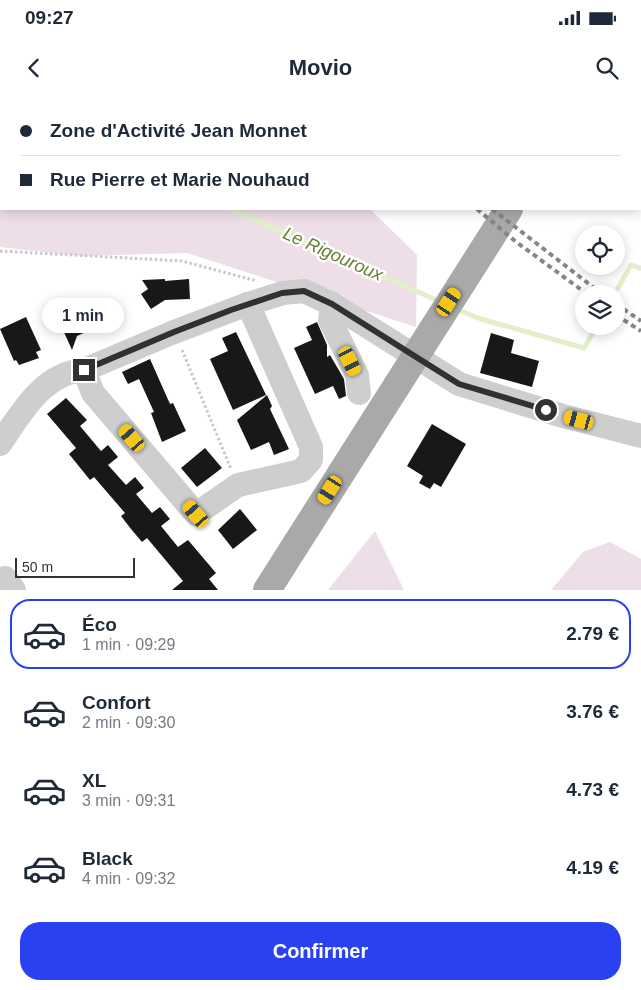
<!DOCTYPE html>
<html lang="fr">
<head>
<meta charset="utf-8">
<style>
	body { margin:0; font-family:Helvetica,sans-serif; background:#f2f2f3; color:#1f2937; height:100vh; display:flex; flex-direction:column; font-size:19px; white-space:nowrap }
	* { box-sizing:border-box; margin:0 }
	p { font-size:16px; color:#747a83 }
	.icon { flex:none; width:28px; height:28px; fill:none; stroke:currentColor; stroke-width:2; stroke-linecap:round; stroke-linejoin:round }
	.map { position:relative; height:490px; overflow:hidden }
	.sheet { display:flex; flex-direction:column; background:#fff; flex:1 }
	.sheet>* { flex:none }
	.top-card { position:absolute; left:0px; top:0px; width:641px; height:110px; box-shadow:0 2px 12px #0003; display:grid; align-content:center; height:110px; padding:0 20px; background:#fff }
	.controls { position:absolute; left:575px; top:125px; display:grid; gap:10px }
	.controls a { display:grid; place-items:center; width:50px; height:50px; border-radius:50%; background:#fff; box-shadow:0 2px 12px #0003; font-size:25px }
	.scale { position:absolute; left:15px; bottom:12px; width:120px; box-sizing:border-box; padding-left:5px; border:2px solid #313131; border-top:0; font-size:14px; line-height:18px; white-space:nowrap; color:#313131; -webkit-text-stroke:4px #fff; paint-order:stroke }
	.end { position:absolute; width:22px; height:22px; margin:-11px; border:6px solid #313131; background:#fff; box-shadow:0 0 0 2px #fff }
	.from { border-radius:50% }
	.bubble { position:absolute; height:35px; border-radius:18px; background:#fff; box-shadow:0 2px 12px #0003; font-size:16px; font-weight:700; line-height:35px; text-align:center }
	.car { position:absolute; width:15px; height:30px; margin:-15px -8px; border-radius:6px; box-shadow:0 0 4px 1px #0007; background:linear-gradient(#f5c518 24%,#345 0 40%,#f5c518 0 76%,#345 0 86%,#f5c518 0) }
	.top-card b { display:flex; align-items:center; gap:18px; height:48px; font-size:19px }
	.top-card b+b { border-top:1px solid #e0e1e3 }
	.top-card i { width:12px; height:12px; background:#1f2937 }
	ul { padding:9px 0 0; list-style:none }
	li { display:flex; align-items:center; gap:15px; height:70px; margin:0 10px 8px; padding:0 10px; border:2px solid transparent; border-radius:20px }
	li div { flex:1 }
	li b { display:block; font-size:19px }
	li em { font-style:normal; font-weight:700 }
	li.on { border-color:#2a41f1 }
	li>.icon { width:45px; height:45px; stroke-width:1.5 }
	.primary-button { display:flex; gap:10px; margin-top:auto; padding:10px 20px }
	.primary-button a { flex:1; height:58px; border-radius:20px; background:#2a41f1; color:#fff; font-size:20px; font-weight:700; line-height:58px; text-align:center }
	.status { display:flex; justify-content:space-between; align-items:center; height:35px; padding:0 25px; background:#fff; direction:ltr }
	.status svg { height:14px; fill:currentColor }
	header { display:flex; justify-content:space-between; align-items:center; height:65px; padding:0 20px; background:#fff; font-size:22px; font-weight:700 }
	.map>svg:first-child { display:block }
</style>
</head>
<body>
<div class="status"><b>09:27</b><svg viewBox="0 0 49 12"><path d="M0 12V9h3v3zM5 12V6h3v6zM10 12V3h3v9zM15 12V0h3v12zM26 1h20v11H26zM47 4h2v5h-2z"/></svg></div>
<header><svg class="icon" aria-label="back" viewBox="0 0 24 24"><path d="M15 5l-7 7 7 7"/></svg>Movio<svg class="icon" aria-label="search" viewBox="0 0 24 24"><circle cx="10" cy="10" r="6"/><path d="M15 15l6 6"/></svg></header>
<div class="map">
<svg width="641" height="490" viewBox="0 0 641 490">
	<rect width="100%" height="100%" fill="#fff"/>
	<g fill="#eedee8">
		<polygon points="0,0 260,0 261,1 1,1 1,109 370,109 417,155 416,227 187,153 81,156 0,147"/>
		<polygon points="375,431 404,490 328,490"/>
		<polygon points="610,442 641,459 641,490 551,490 583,452"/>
	</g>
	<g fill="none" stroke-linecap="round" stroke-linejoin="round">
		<g stroke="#e2efca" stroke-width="5">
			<polyline points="0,91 1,91"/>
			<polyline points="231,109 434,199"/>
			<polyline points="618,188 631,165 641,168"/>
			<polyline points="461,211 481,219 584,248 597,226"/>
		</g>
	</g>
	<g fill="#181818">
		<polygon points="165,179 165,181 189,179 190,199 165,200 151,209 141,194 148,189 142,180"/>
		<polygon points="90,207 99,226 77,236 72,250 59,221"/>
		<polygon points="26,217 41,250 36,252 39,258 19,265 16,260 14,261 0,229"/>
		<polygon points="317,222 327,245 327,257 330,255 344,279 346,296 339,299 333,286 315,294 294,248 312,240 306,227"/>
		<polygon points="236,232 266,295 233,310 210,259 228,251 222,238"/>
		<polygon points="491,233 514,240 511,253 539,261 532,287 480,273"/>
		<polygon points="150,259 170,304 173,303 186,331 162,342 151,313 154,312 139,279 128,284 122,272"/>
		<polygon points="267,295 272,306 270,309 289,349 274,355 269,342 251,350 237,320"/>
		<polygon points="66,298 87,320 80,326 101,351 108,345 118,357 108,365 126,385 135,377 144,388 136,394 152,413 160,407 170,419 161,426 178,447 188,440 216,473 209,479 218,490 172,490 183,481 147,438 142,442 131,429 121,416 125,413 94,377 90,380 69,354 76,348 47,314"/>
		<polygon points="432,324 466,344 441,387 434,383 430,389 419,383 423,376 407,366"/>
		<polygon points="205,348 222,368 197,387 181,368"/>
		<polygon points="240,409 257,430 233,449 218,430"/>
	</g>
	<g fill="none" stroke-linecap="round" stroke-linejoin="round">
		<g stroke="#c8c8c8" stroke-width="3" stroke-dasharray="2.5 2.5" stroke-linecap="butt">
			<polyline points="0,151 182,161 257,181"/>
			<polyline points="182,250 231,369"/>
		</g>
		<g stroke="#cecece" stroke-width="24">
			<polyline points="332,204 330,220 357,275 359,293"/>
			<polyline points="84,270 93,293 196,414 238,385 301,371 311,360 311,347 248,204"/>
			<path d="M0,344C21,313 43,273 84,270L174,232L248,204L283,193L304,191L332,204L459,284L563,316L641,336"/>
			<polyline points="5,478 14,490"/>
		</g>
		<g stroke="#a9a9a9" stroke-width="28">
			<polyline points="578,1 579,0"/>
			<polyline points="267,490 509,109"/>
		</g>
		<g stroke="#868686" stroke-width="4" stroke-dasharray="5 4" stroke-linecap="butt">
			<polyline points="359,0 360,1"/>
			<polyline points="372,0 373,1"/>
			<polyline points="477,109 515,141 587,194"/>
			<polyline points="492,109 602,194"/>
			<polyline points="616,204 641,221"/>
			<polyline points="616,215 641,231"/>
		</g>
	</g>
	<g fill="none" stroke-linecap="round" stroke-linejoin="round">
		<polyline stroke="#313131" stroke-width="6" points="84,270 174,232 231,210 282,193 304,191 332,204 459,284 546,310"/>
	</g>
	<g text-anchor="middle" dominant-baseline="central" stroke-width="5" stroke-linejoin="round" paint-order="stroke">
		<g font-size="18" font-style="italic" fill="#637f30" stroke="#fff">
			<text transform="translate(333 154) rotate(24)">Le Rigouroux</text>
		</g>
	</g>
</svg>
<div class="controls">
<a><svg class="icon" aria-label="locate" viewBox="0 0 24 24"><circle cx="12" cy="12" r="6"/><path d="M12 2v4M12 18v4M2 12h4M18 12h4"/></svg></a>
<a><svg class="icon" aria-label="layers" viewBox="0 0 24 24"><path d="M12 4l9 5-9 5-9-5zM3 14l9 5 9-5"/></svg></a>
</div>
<div class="scale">50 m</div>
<i class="end from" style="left:546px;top:310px"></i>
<i class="end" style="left:84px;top:270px"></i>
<div class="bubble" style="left:42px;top:198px;width:82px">1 min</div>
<i class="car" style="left:449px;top:202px;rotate:33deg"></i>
<i class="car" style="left:350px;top:261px;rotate:154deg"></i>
<i class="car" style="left:579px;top:320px;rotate:285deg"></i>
<i class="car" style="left:132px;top:338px;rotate:319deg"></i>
<i class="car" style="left:330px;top:390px;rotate:212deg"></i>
<i class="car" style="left:196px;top:414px;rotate:319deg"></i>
<div class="top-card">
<b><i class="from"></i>Zone d'Activité Jean Monnet</b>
<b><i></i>Rue Pierre et Marie Nouhaud</b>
</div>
</div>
<section class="sheet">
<ul>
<li class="on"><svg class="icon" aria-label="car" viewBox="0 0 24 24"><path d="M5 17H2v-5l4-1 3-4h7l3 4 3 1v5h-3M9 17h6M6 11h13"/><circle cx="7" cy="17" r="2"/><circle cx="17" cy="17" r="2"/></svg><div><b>Éco</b><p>1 min · 09:29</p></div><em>2.79 €</em></li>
<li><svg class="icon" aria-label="car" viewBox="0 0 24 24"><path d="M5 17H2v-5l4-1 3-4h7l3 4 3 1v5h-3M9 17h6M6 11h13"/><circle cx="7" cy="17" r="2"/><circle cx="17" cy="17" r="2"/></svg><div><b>Confort</b><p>2 min · 09:30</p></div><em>3.76 €</em></li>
<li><svg class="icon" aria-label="car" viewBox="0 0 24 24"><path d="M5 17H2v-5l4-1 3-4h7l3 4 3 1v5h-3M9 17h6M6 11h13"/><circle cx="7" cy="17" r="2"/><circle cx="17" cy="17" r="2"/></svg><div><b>XL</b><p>3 min · 09:31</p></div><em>4.73 €</em></li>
<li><svg class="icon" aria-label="car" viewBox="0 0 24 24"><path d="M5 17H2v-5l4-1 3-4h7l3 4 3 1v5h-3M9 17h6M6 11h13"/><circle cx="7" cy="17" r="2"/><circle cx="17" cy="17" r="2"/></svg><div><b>Black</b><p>4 min · 09:32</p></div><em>4.19 €</em></li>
</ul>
<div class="primary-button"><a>Confirmer</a></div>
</section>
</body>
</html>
